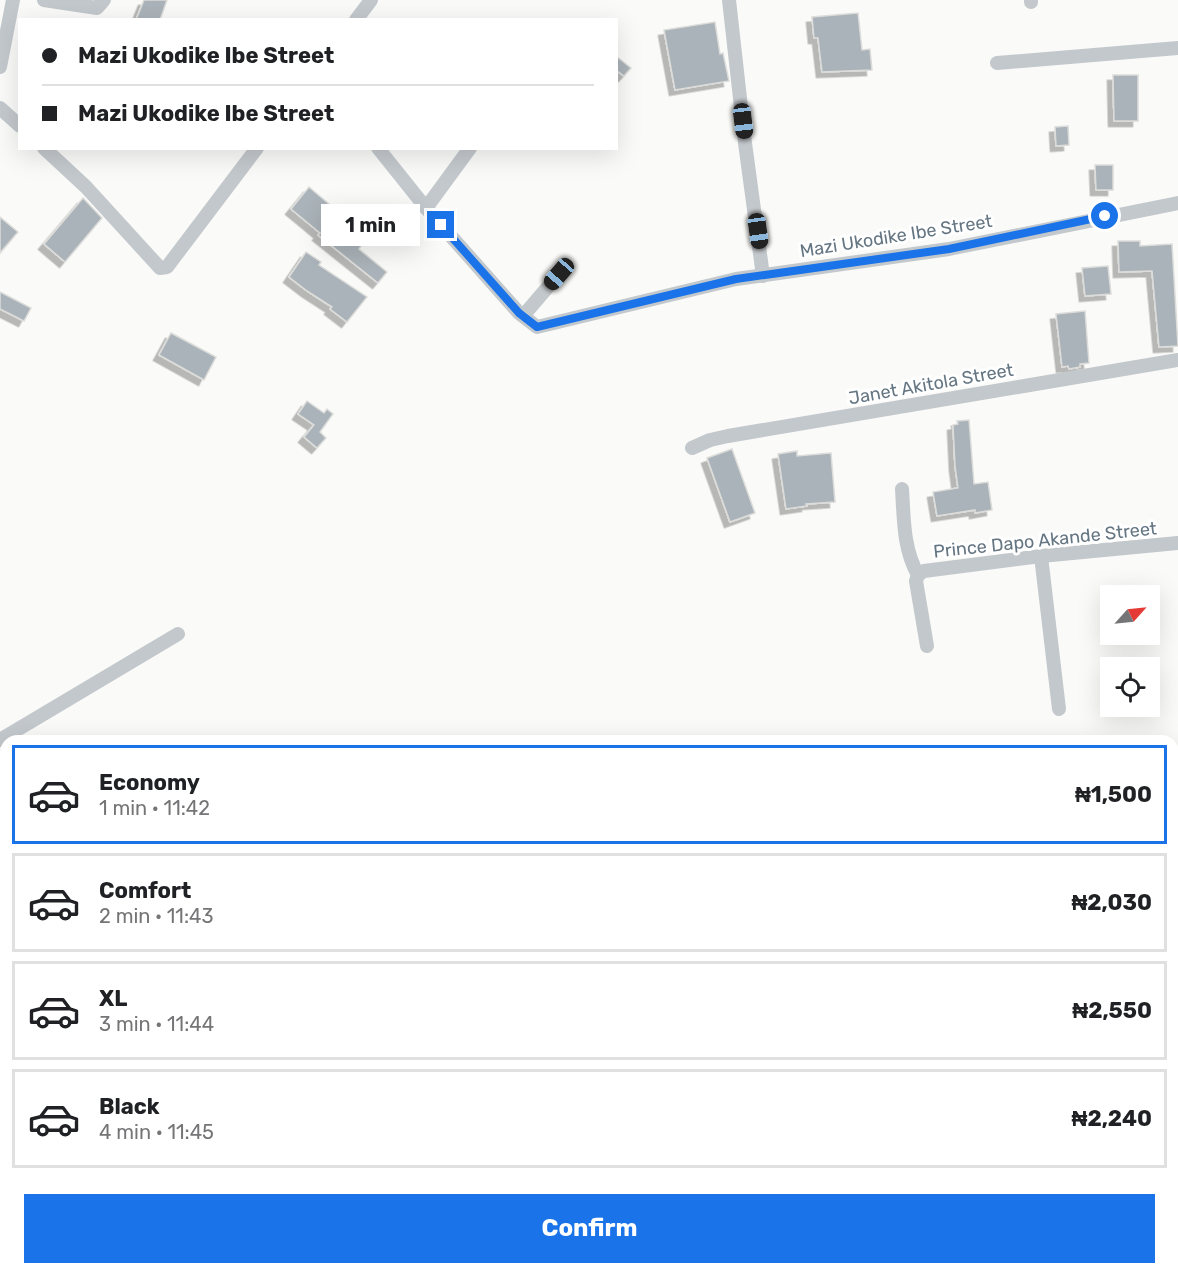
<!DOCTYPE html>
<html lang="en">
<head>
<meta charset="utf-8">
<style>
	body { margin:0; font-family:Rubik,sans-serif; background:#f6f6f6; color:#202124; height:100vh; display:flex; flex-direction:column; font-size:22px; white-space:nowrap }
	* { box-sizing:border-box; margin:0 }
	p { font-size:20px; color:#757577 }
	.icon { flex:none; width:33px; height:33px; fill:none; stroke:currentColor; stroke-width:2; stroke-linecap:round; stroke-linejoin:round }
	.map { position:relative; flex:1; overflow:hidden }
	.panel { position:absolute; left:0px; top:735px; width:1179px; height:540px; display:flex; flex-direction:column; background:#fff; border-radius:18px 18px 0 0; box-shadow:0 6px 24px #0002 }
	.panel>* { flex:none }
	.banner { position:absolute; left:18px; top:18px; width:600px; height:132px; border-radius:0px; box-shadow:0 6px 24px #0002; display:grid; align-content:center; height:132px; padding:0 24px; background:#fff }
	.needle { width:39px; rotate:63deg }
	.fabs { position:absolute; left:1100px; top:585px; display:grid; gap:12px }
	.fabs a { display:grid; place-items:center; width:60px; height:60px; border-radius:0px; background:#fff; box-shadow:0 6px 24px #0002; font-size:30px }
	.end { position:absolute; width:27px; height:27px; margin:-14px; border:8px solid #1a73e8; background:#fff; box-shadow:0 0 0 3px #fff }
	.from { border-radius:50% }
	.bubble { position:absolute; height:42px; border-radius:0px; background:#fff; box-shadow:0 6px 24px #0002; font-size:20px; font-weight:700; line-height:42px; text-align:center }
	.car { position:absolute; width:18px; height:36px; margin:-18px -9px; border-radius:8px; box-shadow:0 0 4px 2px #0007; background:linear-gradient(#222 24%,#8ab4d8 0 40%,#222 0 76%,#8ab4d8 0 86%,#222 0) }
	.banner b { display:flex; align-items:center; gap:21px; height:57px; font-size:22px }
	.banner b+b { border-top:2px solid #e0e0e0 }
	.banner i { width:15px; height:15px; background:#202124 }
	ul { padding:10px 0 0; list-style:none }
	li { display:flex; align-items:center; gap:18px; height:99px; margin:0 12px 9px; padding:0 12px; border:3px solid #e0e0e0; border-radius:0px }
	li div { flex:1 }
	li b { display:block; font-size:22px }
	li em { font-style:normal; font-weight:700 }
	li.selected { border-color:#1a73e8 }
	li>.icon { width:54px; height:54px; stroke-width:1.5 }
	.primary-button { display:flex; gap:12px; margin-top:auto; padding:12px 24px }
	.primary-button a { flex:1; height:69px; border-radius:0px; background:#1a73e8; color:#fff; font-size:24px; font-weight:700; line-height:69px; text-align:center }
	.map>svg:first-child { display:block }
</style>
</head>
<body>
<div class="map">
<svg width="1178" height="1275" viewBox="0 0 1178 1275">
	<defs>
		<filter id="shadow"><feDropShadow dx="-5.5" dy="5.5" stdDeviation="0" flood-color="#0004"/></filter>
	</defs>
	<rect width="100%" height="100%" fill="#fafaf8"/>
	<g fill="#aab3b9" stroke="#dcdcda" stroke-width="1.5" filter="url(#shadow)">
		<polygon points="144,0 167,0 160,20 136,20"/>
		<polygon points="858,13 862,50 870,49 872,70 822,72 818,38 814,38 812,17"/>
		<polygon points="715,22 720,54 723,53 729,81 675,90 664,30"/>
		<polygon points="616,56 631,68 624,76 616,70"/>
		<polygon points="1113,75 1138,75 1138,121 1114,121"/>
		<polygon points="1068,126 1069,145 1056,146 1055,127"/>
		<polygon points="1095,165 1113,165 1113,190 1096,190"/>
		<polygon points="309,187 335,209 330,214 348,228 346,230 363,243 359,249 387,272 378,283 318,235 320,233 291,209"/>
		<polygon points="83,198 102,218 65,262 44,244"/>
		<polygon points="0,217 18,232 0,253"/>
		<polygon points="1118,241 1140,241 1140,246 1172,244 1178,346 1159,347 1152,271 1119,272"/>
		<polygon points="306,252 321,262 319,265 367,297 347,322 330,309 332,307 307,291 289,277"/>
		<polygon points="1108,266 1111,294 1085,296 1082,268"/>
		<polygon points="0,292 31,308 24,321 0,309"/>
		<polygon points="1085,311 1089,363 1080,364 1080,367 1069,369 1068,366 1062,367 1056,314"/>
		<polygon points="171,333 216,357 204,380 159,355"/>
		<polygon points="307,401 324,413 327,409 333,414 320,432 326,438 317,448 304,437 314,425 298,414"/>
		<polygon points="969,420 974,484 988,482 992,510 975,513 975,510 937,516 933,492 958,488 955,466 953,425 958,424 957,421"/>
		<polygon points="732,449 755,513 730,522 707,458"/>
		<polygon points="797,451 797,456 831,453 835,502 806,504 807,506 786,509 778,454"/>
	</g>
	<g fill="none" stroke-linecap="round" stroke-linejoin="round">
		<g stroke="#c3c8cc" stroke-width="14">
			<polyline points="44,0 97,8 104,0"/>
			<polyline points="729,0 745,143 763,276"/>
			<polyline points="1031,0 1031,2"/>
			<polyline points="356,20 371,0"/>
			<polyline points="997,63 1178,48"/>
			<polyline points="0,67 13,0"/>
			<polyline points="0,108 20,126"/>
			<polyline points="44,148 86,187 160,268 167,267 257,148"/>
			<polyline points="378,148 426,208 519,313 537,327 736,279 949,249 1178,203"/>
			<polyline points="426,208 470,148"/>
			<polyline points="523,316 559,274"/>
			<polyline points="692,448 710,440 728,436 1178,360"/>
			<path d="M902,489C904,519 903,548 918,575"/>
			<polyline points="1041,556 1059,709"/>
			<polyline points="927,646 916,581 918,575 924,571 1041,556 1178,543"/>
			<polyline points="0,740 178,634"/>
			<polyline points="1173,777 1178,776"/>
			<polyline points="0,919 6,916"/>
			<polyline points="0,1088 6,1084"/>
			<polyline points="0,1268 6,1264"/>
		</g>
	</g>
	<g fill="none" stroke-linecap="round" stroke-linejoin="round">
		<polyline stroke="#1a73e8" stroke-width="8" points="441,225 519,313 537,327 736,279 949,249 1105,216"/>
	</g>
	<g text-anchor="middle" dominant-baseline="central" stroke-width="6" stroke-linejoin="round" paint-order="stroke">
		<g font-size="18" fill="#657683" stroke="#fff">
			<text transform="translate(896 236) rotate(-9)">Mazi Ukodike Ibe Street</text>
			<text transform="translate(931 384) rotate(-10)">Janet Akitola Street</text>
			<text transform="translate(1045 540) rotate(-6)">Prince Dapo Akande Street</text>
		</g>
	</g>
</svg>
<div class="fabs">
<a><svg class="needle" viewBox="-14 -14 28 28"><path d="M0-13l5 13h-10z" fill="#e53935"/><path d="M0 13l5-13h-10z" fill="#757577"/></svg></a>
<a><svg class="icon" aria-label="locate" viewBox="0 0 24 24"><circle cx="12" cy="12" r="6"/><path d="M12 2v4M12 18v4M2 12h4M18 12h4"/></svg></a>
</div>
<i class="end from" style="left:1105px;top:216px"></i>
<i class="end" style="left:441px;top:225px"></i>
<div class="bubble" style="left:321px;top:204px;width:99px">1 min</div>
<i class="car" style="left:743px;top:121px;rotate:173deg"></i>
<i class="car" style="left:758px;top:231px;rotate:172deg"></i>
<i class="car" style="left:559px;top:274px;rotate:221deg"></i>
<div class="banner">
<b><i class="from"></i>Mazi Ukodike Ibe Street</b>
<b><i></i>Mazi Ukodike Ibe Street</b>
</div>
<section class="panel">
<ul>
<li class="selected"><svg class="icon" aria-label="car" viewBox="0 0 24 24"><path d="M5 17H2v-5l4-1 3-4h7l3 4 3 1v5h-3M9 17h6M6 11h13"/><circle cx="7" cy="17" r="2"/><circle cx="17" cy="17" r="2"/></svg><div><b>Economy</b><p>1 min · 11:42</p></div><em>₦1,500</em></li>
<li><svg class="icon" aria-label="car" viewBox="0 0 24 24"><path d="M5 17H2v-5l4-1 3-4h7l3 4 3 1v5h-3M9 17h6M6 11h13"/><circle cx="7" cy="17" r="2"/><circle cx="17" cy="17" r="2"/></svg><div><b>Comfort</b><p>2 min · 11:43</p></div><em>₦2,030</em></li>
<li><svg class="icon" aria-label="car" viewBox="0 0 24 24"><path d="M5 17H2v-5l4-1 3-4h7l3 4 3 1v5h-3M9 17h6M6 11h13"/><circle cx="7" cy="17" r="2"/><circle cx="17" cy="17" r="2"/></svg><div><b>XL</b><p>3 min · 11:44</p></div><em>₦2,550</em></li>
<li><svg class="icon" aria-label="car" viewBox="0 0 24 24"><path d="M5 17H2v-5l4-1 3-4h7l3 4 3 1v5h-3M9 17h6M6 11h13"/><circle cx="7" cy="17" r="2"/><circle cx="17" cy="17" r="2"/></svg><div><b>Black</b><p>4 min · 11:45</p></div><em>₦2,240</em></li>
</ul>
<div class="primary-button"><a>Confirm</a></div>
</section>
</div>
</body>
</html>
